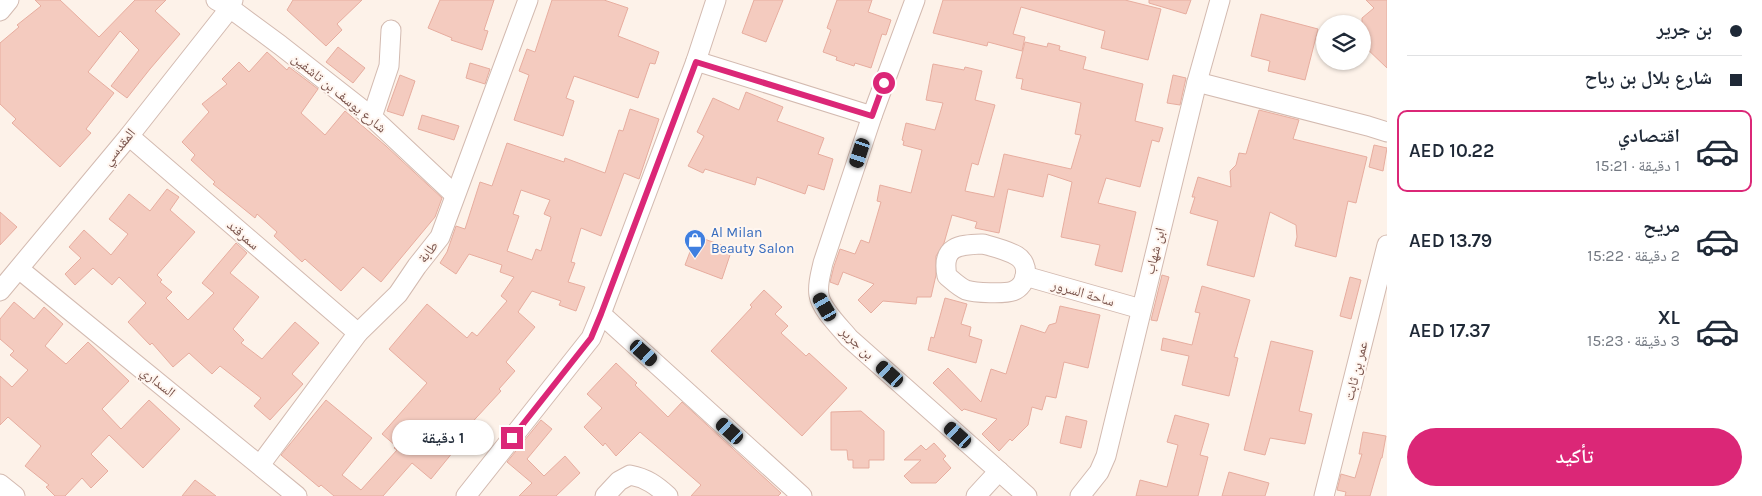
<!DOCTYPE html>
<html lang="ar">
<head>
<meta charset="utf-8">
<style>
	body { margin:0; font-family:Karla,"Noto Naskh Arabic",sans-serif; background:#f2f2f3; color:#1f2937; direction:rtl; height:100vh; display:flex; flex-direction:column; font-size:19px; white-space:nowrap }
	* { box-sizing:border-box; margin:0 }
	p { font-size:16px; color:#747a83 }
	.icon { flex:none; width:28px; height:28px; fill:none; stroke:currentColor; stroke-width:2; stroke-linecap:round; stroke-linejoin:round }
	.map { position:relative; flex:1; overflow:hidden; direction:ltr }
	.side { display:flex; flex-direction:column; background:#fff; width:375px }
	.side>* { flex:none }
	.banner { display:grid; align-content:center; height:110px; padding:0 20px; background:#fff }
	.fabs { position:absolute; left:1316px; top:15px; display:grid; gap:10px }
	.fabs a { display:grid; place-items:center; width:55px; height:55px; border-radius:50%; background:#fff; box-shadow:0 1px 4px #0004; font-size:25px }
	.end { position:absolute; width:22px; height:22px; margin:-11px; border:6px solid #db2777; background:#fff; box-shadow:0 0 0 2px #fff }
	.from { border-radius:50% }
	.bubble { position:absolute; height:35px; border-radius:18px; background:#fff; box-shadow:0 1px 4px #0004; font-size:16px; font-weight:600; line-height:35px; text-align:center; direction:rtl }
	.car { position:absolute; width:15px; height:30px; margin:-15px -8px; border-radius:6px; box-shadow:0 0 4px 1px #0007; background:linear-gradient(#222 24%,#8ab4d8 0 40%,#222 0 76%,#8ab4d8 0 86%,#222 0) }
	.banner b { display:flex; align-items:center; gap:18px; height:48px; font-size:19px }
	.banner b+b { border-top:1px solid #e0e1e3 }
	.banner i { width:12px; height:12px; background:#1f2937 }
	ul { padding:0; list-style:none }
	li { display:flex; align-items:center; gap:15px; height:82px; margin:0 10px 8px; padding:0 10px; border:2px solid transparent; border-radius:10px }
	li div { flex:1 }
	li b { display:block; font-size:19px }
	li em { font-style:normal; font-weight:600 }
	li.selected { border-color:#db2777 }
	li>.icon { width:45px; height:45px; stroke-width:1.5 }
	.action { display:flex; gap:10px; margin-top:auto; padding:10px 20px }
	.action a { flex:1; height:58px; border-radius:30px; background:#db2777; color:#fff; font-size:20px; font-weight:600; line-height:58px; text-align:center }
	main { display:flex; flex:1; min-height:0 }
	.map>svg:first-child { display:block }
</style>
</head>
<body>
<main>
<section class="side">
<div class="banner">
<b><i class="from"></i>بن جرير</b>
<b><i></i>شارع بلال بن رباح</b>
</div>
<ul>
<li class="selected"><svg class="icon" aria-label="car" viewBox="0 0 24 24"><path d="M5 17H2v-5l4-1 3-4h7l3 4 3 1v5h-3M9 17h6M6 11h13"/><circle cx="7" cy="17" r="2"/><circle cx="17" cy="17" r="2"/></svg><div><b>اقتصادي</b><p>1 دقيقة · 15:21</p></div><em>AED 10.22</em></li>
<li><svg class="icon" aria-label="car" viewBox="0 0 24 24"><path d="M5 17H2v-5l4-1 3-4h7l3 4 3 1v5h-3M9 17h6M6 11h13"/><circle cx="7" cy="17" r="2"/><circle cx="17" cy="17" r="2"/></svg><div><b>مريح</b><p>2 دقيقة · 15:22</p></div><em>AED 13.79</em></li>
<li><svg class="icon" aria-label="car" viewBox="0 0 24 24"><path d="M5 17H2v-5l4-1 3-4h7l3 4 3 1v5h-3M9 17h6M6 11h13"/><circle cx="7" cy="17" r="2"/><circle cx="17" cy="17" r="2"/></svg><div><b>XL</b><p>3 دقيقة · 15:23</p></div><em>AED 17.37</em></li>
</ul>
<div class="action"><a>تأكيد</a></div>
</section>
<div class="map">
<svg width="1387" height="496" viewBox="0 0 1387 496">
	<rect width="100%" height="100%" fill="#fdf2e9"/>
	<g fill="#f4cbbf" stroke="#e7ad9f" fill-rule="evenodd">
		<polygon points="35,0 60,0 99,37 135,0 166,0 155,11 180,34 150,69 127,98 111,86 139,50 120,31 88,72 114,93 86,129 91,133 60,167 12,123 16,119 0,104 0,43 19,27 17,25 41,6"/>
		<polygon points="293,0 362,0 337,24 342,30 326,46 287,10"/>
		<polygon points="440,0 494,0 484,30 488,31 482,50 451,40 452,38 428,28"/>
		<polygon points="552,0 604,0 628,8 618,36 659,52 655,64 650,63 638,98 574,76 566,98 574,101 563,136 514,120 529,75 519,71 527,49 535,52"/>
		<polygon points="754,0 783,0 766,42 742,33"/>
		<polygon points="837,0 872,0 868,12 891,20 886,35 882,34 871,68 855,63 854,66 836,60 837,57 823,52 831,30 827,28"/>
		<polygon points="943,0 1125,0 1161,9 1148,60 1101,48 1105,31 1021,7 1013,34 1025,37 1022,51 988,42 987,46 933,33"/>
		<polygon points="1149,0 1191,0 1186,14 1149,3"/>
		<polygon points="1366,0 1387,0 1387,68 1362,44 1362,18 1374,8"/>
		<polygon points="1261,14 1318,29 1305,80 1268,71 1270,61 1251,56"/>
		<polygon points="1025,42 1047,47 1048,43 1060,46 1059,50 1086,57 1083,69 1143,84 1135,121 1163,128 1159,142 1152,140 1140,187 1106,178 1098,203 1136,212 1122,272 1095,265 1100,245 1061,237 1072,182 1048,174 1043,197 1008,189 999,233 975,228 977,222 952,215 944,243 936,256 936,275 931,297 917,297 916,304 883,301 871,313 858,300 874,284 843,272 838,285 830,282 834,266 840,249 855,254 861,240 869,243 881,202 877,201 880,185 911,193 922,150 903,145 904,141 902,140 906,123 935,130 943,103 926,100 933,64 964,70 965,67 982,71 975,100 995,105 978,165 972,163 965,191 994,197 1004,154 1071,169 1081,135 1075,134 1081,103 1021,89 1023,79 1016,78"/>
		<polygon points="338,47 365,68 353,83 326,62"/>
		<polygon points="267,52 287,70 289,67 318,89 301,113 325,135 345,111 386,146 442,198 435,217 381,282 363,267 341,291 305,259 302,262 274,236 277,232 257,214 255,218 213,184 215,182 191,160 195,155 182,142 209,112 202,104 227,84 222,79 239,62 249,72"/>
		<polygon points="470,63 490,69 485,84 466,78"/>
		<polygon points="400,75 415,81 403,116 387,111"/>
		<polygon points="1173,75 1186,78 1180,105 1167,103"/>
		<polygon points="746,92 783,107 777,121 824,138 818,154 833,159 824,190 808,185 805,194 757,177 755,185 705,169 703,173 688,166 704,136 697,132 713,98 739,110"/>
		<path d="M630,109L659,119L639,179L624,173L601,236L581,228L571,262L575,263L568,282L585,287L576,311L559,305L561,301L532,291L518,312L535,327L506,362L515,371L499,389L501,391L464,431L466,432L451,451L453,452L431,479L412,463L383,496H334L321,485L319,487L281,455L326,400L372,438L342,475L361,490L397,450L394,448L396,446L382,434L427,383L389,349L427,304L467,338L472,332L477,336L507,301L501,296L514,277L500,272L502,265L469,254L456,274L440,263L447,252L456,226L465,229L480,182L492,186L507,143L564,162L565,158L605,173L619,130L623,131ZM521,190L550,200L544,214L551,217L541,251L536,249L532,260L507,251L519,216L513,214Z"/>
		<polygon points="1259,110 1299,120 1293,139 1367,157 1356,203 1348,201 1336,257 1295,246 1297,237 1296,225 1270,212 1254,277 1207,265 1218,221 1190,213 1195,197 1192,197 1198,177 1231,187 1230,171 1236,165 1239,153 1246,154"/>
		<polygon points="422,115 459,126 454,140 418,129"/>
		<polygon points="1374,145 1387,148 1383,171 1369,167"/>
		<polygon points="167,189 179,197 170,210 195,232 157,275 162,280 160,282 172,292 166,298 188,320 214,293 202,283 236,243 247,253 230,273 259,297 233,329 244,340 241,343 262,359 295,322 319,343 292,374 303,384 270,420 254,406 261,398 220,366 212,374 189,353 173,367 152,343 150,345 128,322 146,303 119,277 112,285 93,268 75,285 65,274 81,258 69,247 84,230 111,255 128,234 109,219 129,194 150,211"/>
		<polygon points="0,212 17,227 0,245"/>
		<polygon points="696,236 732,249 722,279 685,265"/>
		<polygon points="1162,275 1169,277 1157,321 1151,320"/>
		<polygon points="1350,277 1361,280 1351,319 1340,316"/>
		<polygon points="1202,286 1250,300 1234,357 1238,358 1229,396 1182,385 1189,356 1161,350 1163,338 1192,345 1200,313 1195,312"/>
		<polygon points="764,290 782,307 775,314 788,326 781,333 806,356 809,353 847,388 802,436 711,351 752,307 750,305"/>
		<polygon points="945,298 967,304 961,324 971,327 969,336 982,340 976,363 928,350 931,337 934,338"/>
		<polygon points="14,302 34,319 44,307 63,324 45,346 66,364 88,342 129,381 102,409 121,429 149,400 180,429 143,468 109,435 91,454 108,471 91,488 82,478 65,496 55,496 46,487 49,485 25,466 41,446 8,417 0,425 0,376 12,387 28,370 10,355 14,351 0,339 0,319"/>
		<polygon points="1060,306 1100,315 1088,368 1064,362 1056,398 1046,396 1042,410 1032,407 1028,425 1012,441 1010,439 999,451 982,434 997,419 964,409 962,411 933,383 948,368 981,402 991,369 1006,374 1021,325 1045,333 1049,325 1056,323"/>
		<polygon points="1271,341 1313,351 1299,411 1312,414 1305,444 1270,438 1265,455 1244,450"/>
		<polygon points="616,363 637,383 635,385 668,417 682,402 781,493 778,496 691,496 701,485 640,432 616,456 605,443 603,446 584,427 602,408 587,394"/>
		<polygon points="861,411 884,431 884,460 869,460 869,468 853,468 853,460 848,460 847,450 831,450 831,412"/>
		<polygon points="1175,415 1209,424 1200,455 1208,457 1198,496 1136,496 1140,480 1167,487 1178,445 1167,442"/>
		<polygon points="1066,416 1087,421 1081,448 1060,443"/>
		<polygon points="541,420 552,429 527,459 544,476 565,456 580,473 556,496 519,496 532,483 507,462"/>
		<polygon points="1363,432 1386,436 1382,458 1381,458 1370,496 1345,496 1346,492 1337,490 1341,474 1355,478 1362,454 1359,454"/>
		<polygon points="934,443 946,456 943,459 951,468 936,483 911,483 904,476 921,460 904,460 921,445 926,450"/>
		<polygon points="1229,472 1269,483 1265,496 1222,496"/>
		<polygon points="195,480 216,496 182,496"/>
	</g>
	<g fill="none" stroke-linecap="round" stroke-linejoin="round">
		<g stroke="#d3bab0" stroke-width="21">
			<g id="minor">
				<polyline points="216,0 230,8 280,45 372,117 455,195"/>
				<path d="M915,0L872,116L823,263C821,273 817,284 819,295C821,309 840,327 849,338L1027,496"/>
				<polyline points="0,11 9,0"/>
				<polyline points="696,61 872,116"/>
				<polyline points="1197,82 1368,126 1387,132"/>
				<polyline points="372,117 389,66 391,30"/>
				<polyline points="129,136 358,333"/>
				<path d="M983,244C994,247 1007,250 1017,256C1030,264 1028,285 1013,291C1005,294 975,293 966,290C959,287 953,281 947,276C941,245 960,245 983,244Z"/>
				<polyline points="19,269 297,496"/>
				<polyline points="1025,276 1141,309"/>
				<polyline points="0,291 129,136 230,8 233,0"/>
				<polyline points="601,314 802,496"/>
				<polyline points="260,465 358,333 398,294 417,266 440,237 528,0"/>
				<polyline points="0,484 15,496"/>
				<polyline points="466,496 591,338 601,314 696,61 716,0"/>
				<path d="M605,496L619,481L630,475C646,478 656,485 668,496"/>
				<polyline points="976,496 999,471"/>
				<polyline points="1080,496 1099,472 1106,456 1197,82 1220,0"/>
				<polyline points="1324,496 1387,245"/>
			</g>
		</g>
		<use href="#minor" stroke="#fff" stroke-width="19"/>
	</g>
	<g fill="none" stroke-linecap="round" stroke-linejoin="round">
		<polyline stroke="#db2777" stroke-width="6" points="512,438 591,338 601,314 696,62 872,116 884,83"/>
	</g>
	<defs>
		<g id="shop-pin" transform="scale(1.125)"><path d="M0 17L-7.5 6A9.5 9.5 0 1 1 7.5 6Z" fill="#3f7fe0" stroke="#fff6f0"/><path d="M-5-2.5h2.3a2.7 3.5 0 0 1 5.4 0H5L5.5 6h-11ZM-1.5-2.5h3a1.5 2.3 0 0 0-3 0Z" fill="#fff"/></g>
	</defs>
	<g fill-rule="evenodd">
		<use href="#shop-pin" x="695" y="240"/>
	</g>
	<g text-anchor="middle" dominant-baseline="central" stroke-width="4" stroke-linejoin="round" paint-order="stroke">
		<g font-size="14" fill="#79534b" stroke="#fff6f0">
			<text transform="translate(339 93) rotate(39)">شارع يوسف بن تاشفين</text>
			<text transform="translate(119 147) rotate(-51)">المقدسي</text>
			<text transform="translate(243 235) rotate(41)">سمرقند</text>
			<text transform="translate(1155 251) rotate(-76)">ابن شهاب</text>
			<text transform="translate(428 252) rotate(-52)">طابة</text>
			<text transform="translate(1083 293) rotate(16)">ساحة السرور</text>
			<text transform="translate(857 343) rotate(44)">بن جرير</text>
			<text transform="translate(1356 371) rotate(-76)">عمر بن ثابت</text>
			<text transform="translate(158 382) rotate(39)">السداري</text>
		</g>
		<g font-size="14" fill="#366cbe" stroke="#fff6f0" text-anchor="start">
			<text x="711" y="232">Al Milan<tspan x="711" dy="16">Beauty Salon</tspan></text>
		</g>
	</g>
</svg>
<div class="fabs">
<a><svg class="icon" aria-label="layers" viewBox="0 0 24 24"><path d="M12 4l9 5-9 5-9-5zM3 14l9 5 9-5"/></svg></a>
</div>
<i class="end from" style="left:884px;top:83px"></i>
<i class="end" style="left:512px;top:438px"></i>
<div class="bubble" style="left:392px;top:420px;width:102px">1 دقيقة</div>
<i class="car" style="left:860px;top:153px;rotate:198deg"></i>
<i class="car" style="left:825px;top:307px;rotate:330deg"></i>
<i class="car" style="left:644px;top:353px;rotate:132deg"></i>
<i class="car" style="left:890px;top:374px;rotate:312deg"></i>
<i class="car" style="left:730px;top:431px;rotate:312deg"></i>
<i class="car" style="left:958px;top:435px;rotate:312deg"></i>
</div>
</main>
</body>
</html>
